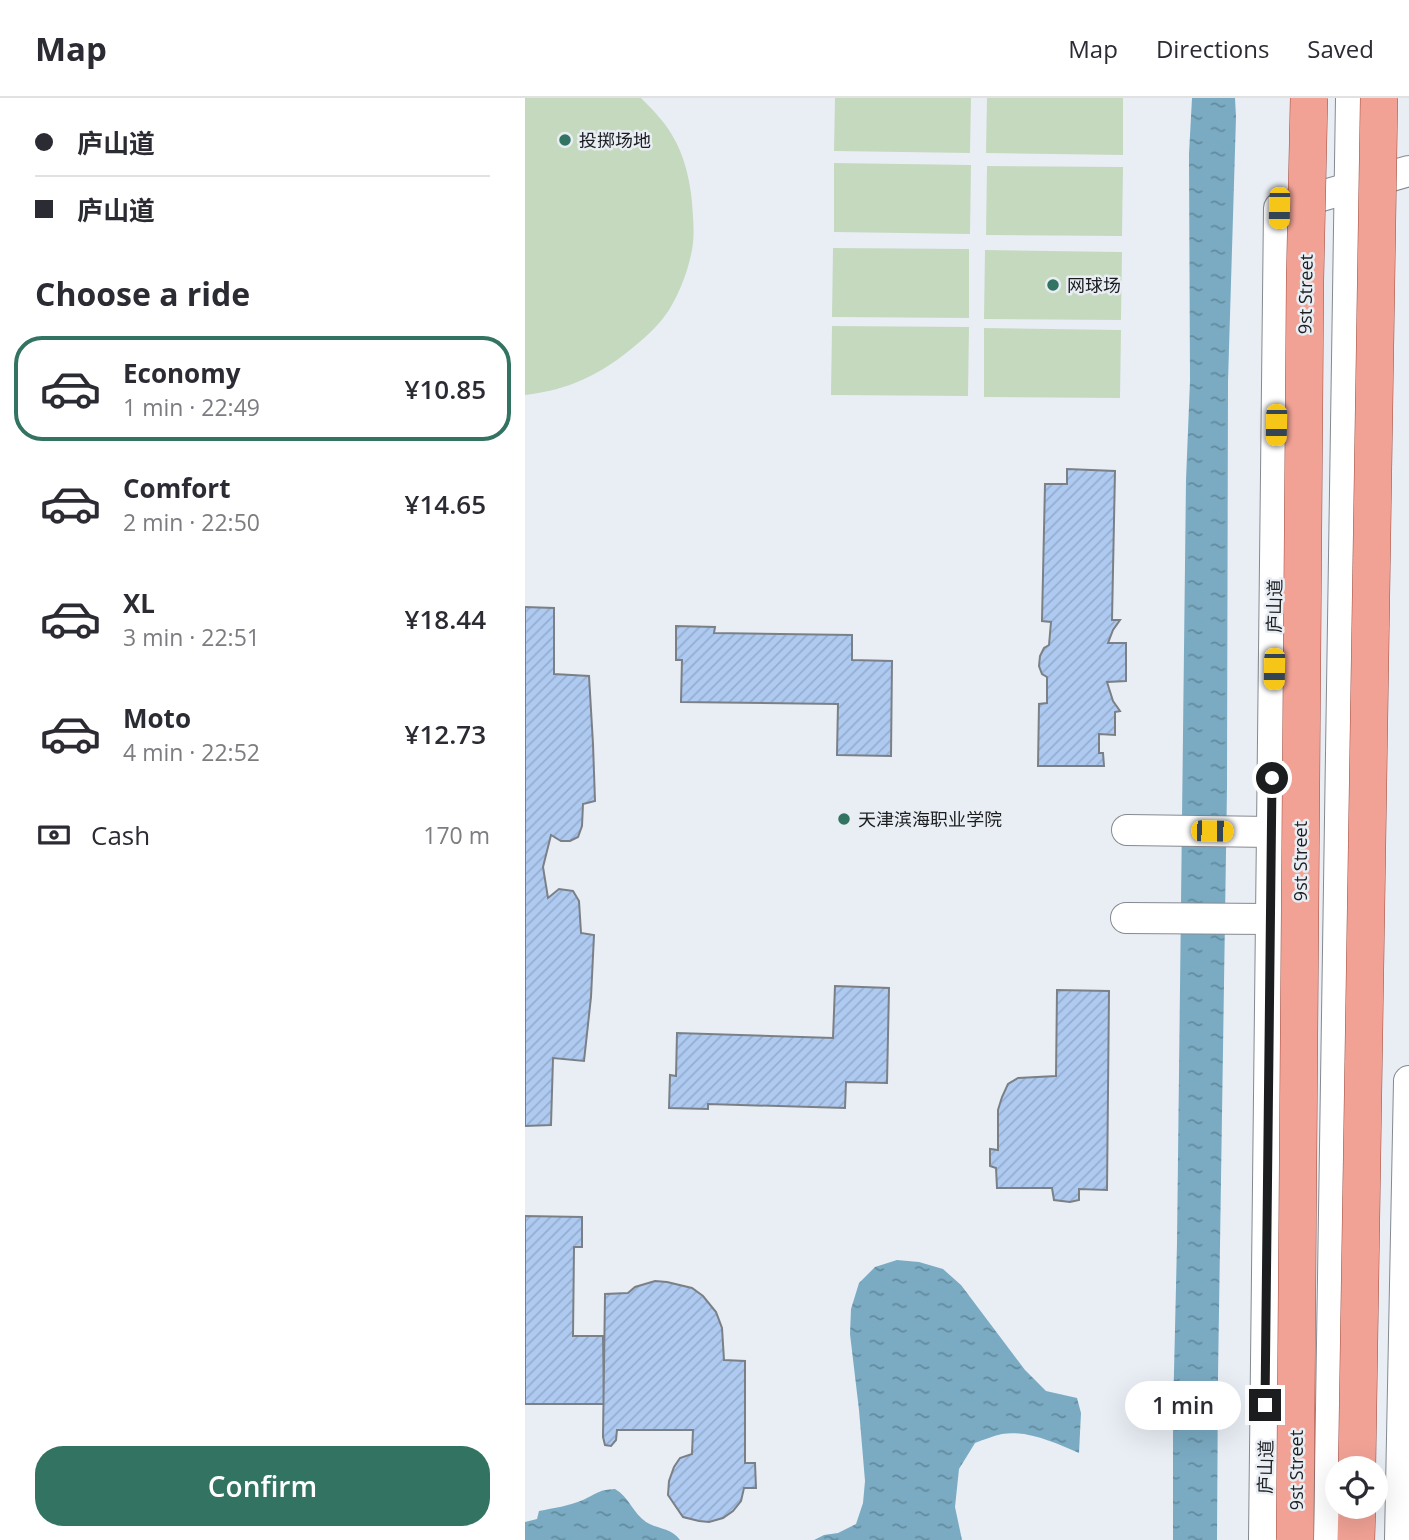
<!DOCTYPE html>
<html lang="en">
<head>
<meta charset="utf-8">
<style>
	body { margin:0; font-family:"Open Sans","Noto Sans SC",sans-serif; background:#f2f2f3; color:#2b2b33; height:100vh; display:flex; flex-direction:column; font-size:26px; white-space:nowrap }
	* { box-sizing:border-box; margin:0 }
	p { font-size:23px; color:#7c7c81 }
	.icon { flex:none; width:38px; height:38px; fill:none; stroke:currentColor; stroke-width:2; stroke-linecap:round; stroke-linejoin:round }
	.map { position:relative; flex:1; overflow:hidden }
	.panel { display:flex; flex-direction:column; background:#fff; width:525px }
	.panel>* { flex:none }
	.hud { display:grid; align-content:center; height:154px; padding:0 35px; background:#fff }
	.controls { position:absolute; left:800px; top:1358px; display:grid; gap:14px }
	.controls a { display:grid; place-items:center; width:63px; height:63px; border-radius:50%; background:#fff; box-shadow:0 7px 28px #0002; font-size:35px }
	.end { position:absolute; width:32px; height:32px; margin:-16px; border:9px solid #1b1d1f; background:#fff; box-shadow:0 0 0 4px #fff }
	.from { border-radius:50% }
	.bubble { position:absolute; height:49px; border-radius:24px; background:#fff; box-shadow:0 7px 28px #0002; font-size:23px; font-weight:600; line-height:49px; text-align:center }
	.car { position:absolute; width:21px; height:42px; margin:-21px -10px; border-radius:9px; box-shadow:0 0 5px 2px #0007; background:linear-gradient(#f5c518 24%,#345 0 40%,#f5c518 0 76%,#345 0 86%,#f5c518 0) }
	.hud b { display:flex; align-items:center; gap:24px; height:66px; font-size:26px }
	.hud b+b { border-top:2px solid #e1e1e2 }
	.hud i { width:18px; height:18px; background:#2b2b33 }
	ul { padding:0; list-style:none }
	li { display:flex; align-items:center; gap:21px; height:105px; margin:0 14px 10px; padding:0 21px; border:4px solid transparent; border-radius:28px }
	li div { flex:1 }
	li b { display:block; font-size:26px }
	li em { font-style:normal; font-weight:600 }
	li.active { border-color:#327361 }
	li>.icon { width:63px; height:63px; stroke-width:1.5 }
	h2 { padding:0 35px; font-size:32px; line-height:84px }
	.pay { display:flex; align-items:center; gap:18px; height:77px; padding:0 35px; font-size:26px }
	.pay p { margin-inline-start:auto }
	.primary-button { display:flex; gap:14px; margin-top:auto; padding:14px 35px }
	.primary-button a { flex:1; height:80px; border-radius:28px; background:#327361; color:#fff; font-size:28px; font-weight:600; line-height:80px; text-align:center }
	header { display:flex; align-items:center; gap:42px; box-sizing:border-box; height:98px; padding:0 35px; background:#fff; border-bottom:2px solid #e1e1e2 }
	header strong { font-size:33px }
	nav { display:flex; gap:38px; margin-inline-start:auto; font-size:24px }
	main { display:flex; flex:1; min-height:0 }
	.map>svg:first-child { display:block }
</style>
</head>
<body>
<header>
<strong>Map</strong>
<nav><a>Map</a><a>Directions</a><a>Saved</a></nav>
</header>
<main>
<section class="panel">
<div class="hud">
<b><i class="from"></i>庐山道</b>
<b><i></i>庐山道</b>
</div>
<h2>Choose a ride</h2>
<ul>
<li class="active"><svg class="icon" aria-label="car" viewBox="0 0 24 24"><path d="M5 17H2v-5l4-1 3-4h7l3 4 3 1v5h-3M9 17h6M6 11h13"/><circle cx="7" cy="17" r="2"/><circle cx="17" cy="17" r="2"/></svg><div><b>Economy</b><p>1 min · 22:49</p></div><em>¥10.85</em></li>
<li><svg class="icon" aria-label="car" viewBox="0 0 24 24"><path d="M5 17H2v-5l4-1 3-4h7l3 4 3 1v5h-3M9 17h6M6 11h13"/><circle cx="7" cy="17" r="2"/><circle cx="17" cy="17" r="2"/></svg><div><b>Comfort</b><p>2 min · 22:50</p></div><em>¥14.65</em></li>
<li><svg class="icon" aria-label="car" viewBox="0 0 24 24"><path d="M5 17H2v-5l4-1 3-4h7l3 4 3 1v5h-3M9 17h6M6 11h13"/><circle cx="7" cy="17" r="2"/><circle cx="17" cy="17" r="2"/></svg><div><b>XL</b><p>3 min · 22:51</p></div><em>¥18.44</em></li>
<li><svg class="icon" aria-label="car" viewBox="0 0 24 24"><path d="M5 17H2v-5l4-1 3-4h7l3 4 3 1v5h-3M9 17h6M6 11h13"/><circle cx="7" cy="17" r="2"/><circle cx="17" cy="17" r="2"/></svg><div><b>Moto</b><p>4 min · 22:52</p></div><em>¥12.73</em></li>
</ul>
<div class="pay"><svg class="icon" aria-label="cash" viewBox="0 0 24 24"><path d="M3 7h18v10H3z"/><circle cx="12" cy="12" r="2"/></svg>Cash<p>170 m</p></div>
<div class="primary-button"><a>Confirm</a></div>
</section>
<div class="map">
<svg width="884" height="1442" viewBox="0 0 884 1442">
	<defs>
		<pattern id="water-ripples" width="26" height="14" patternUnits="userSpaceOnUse" patternTransform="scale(1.75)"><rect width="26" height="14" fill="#7aabc3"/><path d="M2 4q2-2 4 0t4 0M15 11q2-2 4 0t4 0" fill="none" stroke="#638b9e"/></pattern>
		<pattern id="building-hatch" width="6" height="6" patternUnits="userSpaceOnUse" patternTransform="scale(1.75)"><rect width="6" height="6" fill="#aecaf1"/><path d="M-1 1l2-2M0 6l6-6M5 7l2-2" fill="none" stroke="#95adce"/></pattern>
	</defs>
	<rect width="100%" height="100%" fill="#e9eef5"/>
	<g fill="#c5d9bf">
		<path d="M0,0H116C127,11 139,23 147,37C159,56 165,82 167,104C168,119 170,137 167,152C163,173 155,194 144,212C135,226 123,237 111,247C77,276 44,292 0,297Z"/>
		<polygon points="310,0 446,0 445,55 309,53"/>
		<polygon points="462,0 598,0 598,57 461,55"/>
		<polygon points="309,65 446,67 445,136 309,134"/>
		<polygon points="462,68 598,69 597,138 461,137"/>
		<polygon points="308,150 444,151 444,220 307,219"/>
		<polygon points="460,152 597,154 596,222 459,221"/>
		<polygon points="307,228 444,229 443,298 306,297"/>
		<polygon points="459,230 596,232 595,300 459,299"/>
	</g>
	<g fill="url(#water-ripples)">
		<polygon points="667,0 710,0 711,19 703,284 702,690 693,1278 692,1442 648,1442 648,1317 652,1145 661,382 665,283 664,56"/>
		<path d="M372,1162L394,1164L418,1171L436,1187L500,1272L521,1293L552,1300L556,1315L554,1355C530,1345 503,1332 477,1336C468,1338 458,1342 450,1345L434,1371L430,1409L437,1442H289L299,1437L313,1435L331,1426L338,1405L340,1383L334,1312L325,1236L326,1211L334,1185L350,1169Z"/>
		<path d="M90,1391C104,1399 108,1415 121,1424C132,1431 147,1430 155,1442H0V1424L12,1421L14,1413C29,1410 44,1408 58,1402C73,1395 73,1392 90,1391Z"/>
	</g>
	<g fill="url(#building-hatch)" stroke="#7b8086" stroke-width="2">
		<polygon points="542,371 590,373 587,522 595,522 588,532 583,545 601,545 601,583 582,584 588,603 595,613 590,614 590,637 574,636 574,655 578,655 579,668 513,668 514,606 522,605 522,579 517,576 514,568 515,558 519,550 524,547 526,524 517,523 520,386 542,386"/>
		<polygon points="0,509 29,510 29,576 64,578 68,646 70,703 58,706 57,728 53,739 45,743 36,743 26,737 18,769 23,800 34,791 48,793 54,803 56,835 69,837 66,899 59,963 28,960 26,1027 0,1028"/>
		<polygon points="151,528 190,529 189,535 327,537 327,562 367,563 366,658 312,657 313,606 156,604 157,562 151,562"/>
		<polygon points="310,888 364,890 362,985 321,984 320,1010 183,1006 183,1011 144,1010 145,977 151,978 152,935 308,940"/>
		<polygon points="532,892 584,893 582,1092 554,1091 554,1102 545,1104 529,1102 527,1090 472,1090 471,1070 465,1068 465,1051 473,1052 473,1012 477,999 483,986 493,980 531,978"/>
		<polygon points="0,1118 57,1119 57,1149 49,1149 48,1238 78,1238 79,1306 0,1306"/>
		<polygon points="130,1183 142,1184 167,1190 178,1198 191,1214 197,1230 199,1262 220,1263 220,1365 230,1365 231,1390 219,1390 216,1403 208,1413 198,1420 184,1424 174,1423 158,1419 143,1397 144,1383 149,1369 155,1360 167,1356 168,1332 92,1332 91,1342 86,1348 80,1347 78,1339 80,1196 103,1195 110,1189"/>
	</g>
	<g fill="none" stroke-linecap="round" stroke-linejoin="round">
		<g stroke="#858a90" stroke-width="32">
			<g id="minor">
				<polyline points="602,732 747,734"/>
				<polyline points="601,820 746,821"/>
				<polyline points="739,1442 754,110 884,73"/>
				<polyline points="804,1442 826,0"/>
				<polyline points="875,1442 884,983"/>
			</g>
		</g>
		<g stroke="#a04b3e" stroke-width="38">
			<polyline id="major" points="831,1442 832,1409"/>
		</g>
		<use href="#minor" stroke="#fff" stroke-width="30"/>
		<use href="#major" stroke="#f1a295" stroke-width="37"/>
		<g stroke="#a04b3e" stroke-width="38" stroke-linecap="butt">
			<g id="major-bridge">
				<polyline points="832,1370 854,0"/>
				<polyline points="770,1442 780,182 784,0"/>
			</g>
		</g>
		<use href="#major-bridge" stroke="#f1a295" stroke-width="37"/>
	</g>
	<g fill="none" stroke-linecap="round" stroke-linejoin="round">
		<polyline stroke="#1b1d1f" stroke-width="9" points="740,1307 747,680"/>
	</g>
	<g fill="#327361" stroke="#e9eef5" stroke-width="2.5">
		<circle cx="40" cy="42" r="7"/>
		<circle cx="528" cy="187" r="7"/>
		<circle cx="319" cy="721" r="7"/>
	</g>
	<g text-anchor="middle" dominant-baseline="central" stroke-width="5" stroke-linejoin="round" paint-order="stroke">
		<g font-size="18" fill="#1b1d1f" stroke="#e9eef5" text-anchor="start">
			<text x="54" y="42">投掷场地</text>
			<text x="542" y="187">网球场</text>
			<text x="333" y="721">天津滨海职业学院</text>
		</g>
		<g font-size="18" fill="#1b1d1f" stroke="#e9eef5">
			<text transform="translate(780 196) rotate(-89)">9st Street</text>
			<text transform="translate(749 508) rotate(-89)">庐山道</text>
			<text transform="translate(775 763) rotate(-90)">9st Street</text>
			<text transform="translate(740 1369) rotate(-89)">庐山道</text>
			<text transform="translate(771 1372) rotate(-90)">9st Street</text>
		</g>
	</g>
</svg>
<div class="controls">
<a><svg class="icon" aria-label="locate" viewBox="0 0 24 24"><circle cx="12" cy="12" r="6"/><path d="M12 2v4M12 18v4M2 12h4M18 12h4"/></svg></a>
</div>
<i class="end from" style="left:747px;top:680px"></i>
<i class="end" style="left:740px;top:1307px"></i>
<div class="bubble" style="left:600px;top:1283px;width:116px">1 min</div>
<i class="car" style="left:754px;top:110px;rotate:181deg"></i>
<i class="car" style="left:751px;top:327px;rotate:181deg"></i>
<i class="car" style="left:749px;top:571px;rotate:181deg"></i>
<i class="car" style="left:687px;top:733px;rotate:91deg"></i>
</div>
</main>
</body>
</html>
